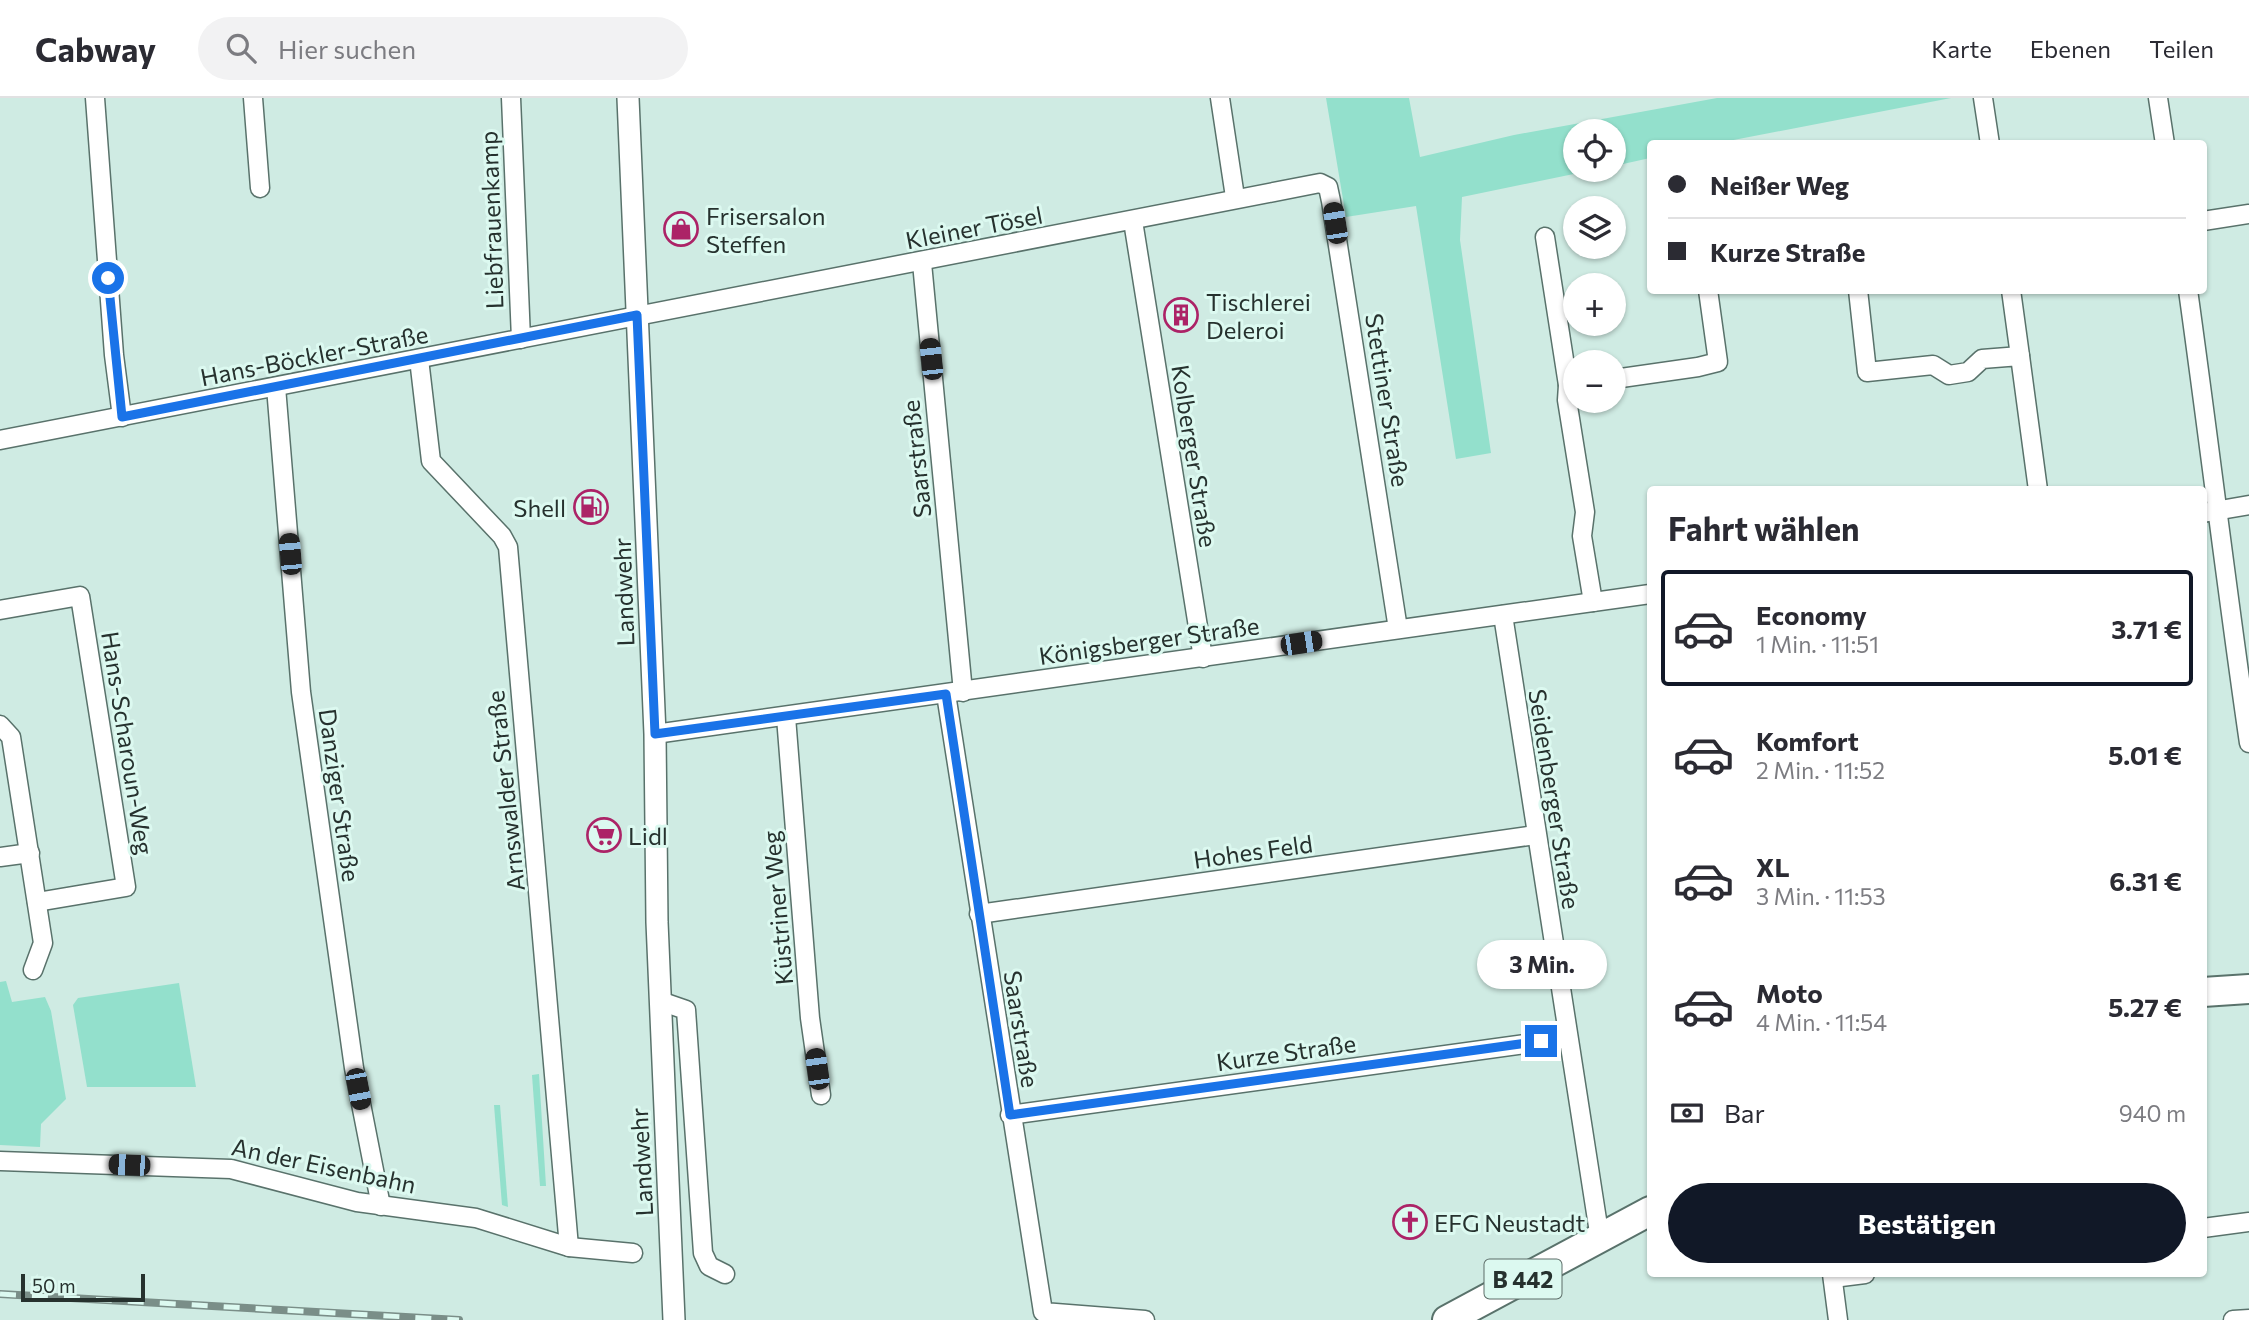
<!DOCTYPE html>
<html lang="de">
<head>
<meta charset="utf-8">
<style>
	body { margin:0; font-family:Commissioner,sans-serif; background:#f2f2f3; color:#2b2b33; height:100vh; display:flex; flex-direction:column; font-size:26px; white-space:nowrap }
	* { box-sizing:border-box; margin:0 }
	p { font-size:23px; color:#7c7c81 }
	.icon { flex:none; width:38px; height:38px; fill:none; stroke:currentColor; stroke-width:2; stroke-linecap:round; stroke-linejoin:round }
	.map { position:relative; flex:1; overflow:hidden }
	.panel { position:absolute; left:1647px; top:388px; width:560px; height:791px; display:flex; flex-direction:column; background:#fff; border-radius:7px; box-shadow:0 2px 5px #0004 }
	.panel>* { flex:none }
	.banner { position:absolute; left:1647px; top:42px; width:560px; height:154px; border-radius:7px; box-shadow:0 2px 5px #0004; display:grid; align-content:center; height:154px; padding:0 21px; background:#fff }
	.buttons { position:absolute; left:1563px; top:21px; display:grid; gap:14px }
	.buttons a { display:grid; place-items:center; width:63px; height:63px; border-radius:50%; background:#fff; box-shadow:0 2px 5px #0004; font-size:35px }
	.scale { position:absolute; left:21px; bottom:18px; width:124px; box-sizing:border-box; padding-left:7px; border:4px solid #26312e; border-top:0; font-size:19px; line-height:24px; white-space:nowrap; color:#26312e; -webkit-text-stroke:5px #dcf9f0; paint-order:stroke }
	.end { position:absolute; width:32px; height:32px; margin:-16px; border:9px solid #1a73e8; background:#fff; box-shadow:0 0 0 4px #fff }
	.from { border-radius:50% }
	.bubble { position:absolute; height:49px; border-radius:24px; background:#fff; box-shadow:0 2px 5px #0004; font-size:23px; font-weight:700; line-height:49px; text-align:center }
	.car { position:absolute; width:21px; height:42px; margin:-21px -10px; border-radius:9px; box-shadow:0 0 5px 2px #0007; background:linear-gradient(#222 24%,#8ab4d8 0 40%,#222 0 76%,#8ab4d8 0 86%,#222 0) }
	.banner b { display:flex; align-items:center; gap:24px; height:66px; font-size:26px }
	.banner b+b { border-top:2px solid #e1e1e2 }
	.banner i { width:18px; height:18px; background:#2b2b33 }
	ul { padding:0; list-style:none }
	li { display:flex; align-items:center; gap:21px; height:116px; margin:0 14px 10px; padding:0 7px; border:4px solid transparent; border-radius:7px }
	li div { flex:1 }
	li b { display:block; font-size:26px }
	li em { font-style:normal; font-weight:700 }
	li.on { border-color:#111827 }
	li>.icon { width:63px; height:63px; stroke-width:1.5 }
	h2 { padding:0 21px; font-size:32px; line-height:84px }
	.pay { display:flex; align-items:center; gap:18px; height:77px; padding:0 21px; font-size:26px }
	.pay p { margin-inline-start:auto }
	.primary-button { display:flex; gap:14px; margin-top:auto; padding:14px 21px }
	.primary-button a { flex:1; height:80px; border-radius:42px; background:#111827; color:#fff; font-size:28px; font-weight:700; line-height:80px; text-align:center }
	header { display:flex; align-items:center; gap:42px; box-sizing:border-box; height:98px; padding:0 35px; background:#fff; border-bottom:2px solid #e1e1e2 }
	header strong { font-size:33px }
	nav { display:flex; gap:38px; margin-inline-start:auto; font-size:24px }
	.search { width:490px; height:63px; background:#f2f2f3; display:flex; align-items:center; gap:18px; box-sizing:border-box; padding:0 24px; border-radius:38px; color:#7c7c81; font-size:26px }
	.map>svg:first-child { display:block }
</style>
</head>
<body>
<header>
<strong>Cabway</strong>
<div class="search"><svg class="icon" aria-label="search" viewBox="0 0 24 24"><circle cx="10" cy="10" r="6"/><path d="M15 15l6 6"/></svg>Hier suchen</div>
<nav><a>Karte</a><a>Ebenen</a><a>Teilen</a></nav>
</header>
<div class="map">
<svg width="2249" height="1222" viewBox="0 0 2249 1222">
	<rect width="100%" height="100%" fill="#cfebe3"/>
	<g fill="#93e0cc">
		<polygon points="1326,0 1409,0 1420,59 1514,37 1717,0 1951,0 1718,45 1650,46 1650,60 1614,68 1614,33 1575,33 1575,72 1593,72 1462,99 1460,142 1491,355 1456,361 1416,108 1346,119"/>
		<polygon points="6,883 12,904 45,899 51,913 66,1001 41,1026 40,1049 0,1047 0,884"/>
		<polygon points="179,885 196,989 87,989 73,907 78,900"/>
		<polygon points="539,976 546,1088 540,1088 532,977"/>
		<polygon points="494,1007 500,1007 508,1109 502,1107"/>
	</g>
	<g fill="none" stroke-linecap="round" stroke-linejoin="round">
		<g stroke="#59726b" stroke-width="21">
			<g id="minor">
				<polyline points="95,0 114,257 122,319"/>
				<polyline points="253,0 260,90"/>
				<polyline points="511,0 521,241"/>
				<polyline points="1220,0 1235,99"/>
				<polyline points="1983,0 1990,46"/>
				<polyline points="2158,0 2165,46"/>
				<polyline points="1133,123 1203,560"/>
				<polyline points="2203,123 2249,116"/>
				<polyline points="1545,139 1568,287"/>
				<polyline points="922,165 963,594"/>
				<polyline points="1858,192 1867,274 1933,267 1949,277 1968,274 1982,261 2020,258 2038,392"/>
				<polyline points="2011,192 2020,258"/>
				<path d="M2188,192C2209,343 2227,494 2249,645"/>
				<polyline points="419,261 431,363 502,438 508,449 569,1149"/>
				<polyline points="1614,281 1698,269 1718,264 1708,192"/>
				<polyline points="1575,286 1568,287 1567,302 1585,414 1582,438 1593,504"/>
				<polyline points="276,289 301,594 354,970 381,1108"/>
				<polyline points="0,342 1320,85 1328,89 1331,103 1398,531"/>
				<polyline points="2203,415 2249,407"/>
				<polyline points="0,512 80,498 126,789 37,804"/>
				<polyline points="1503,517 1600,1141"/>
				<polyline points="946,596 1043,1214 1145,1222"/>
				<polyline points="786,619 810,920 821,997"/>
				<polyline points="0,627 11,639 43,845 33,872"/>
				<polyline points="655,636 1650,496"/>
				<polyline points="0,759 30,755"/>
				<polyline points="979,816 1535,737"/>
				<polyline points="660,903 686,912 703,1155 709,1168 725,1176"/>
				<polyline points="1010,1017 1568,940"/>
				<polyline points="0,1063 231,1071 357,1104 476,1120 569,1149 633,1155"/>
				<polyline points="2203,1130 2249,1124"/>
				<polyline points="1832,1176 1838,1222"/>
				<polyline points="1833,1180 1865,1176"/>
				<polyline points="2233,1222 2249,1221"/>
			</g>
		</g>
		<g stroke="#59726b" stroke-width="24">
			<polyline id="tertiary" points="628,0 655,636 657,824 674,1222"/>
		</g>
		<g stroke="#59726b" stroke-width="32">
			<g id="primary">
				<polyline points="2203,894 2249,891"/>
				<polyline points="1447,1222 1650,1113"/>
			</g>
		</g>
		<use href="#minor" stroke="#fff" stroke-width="18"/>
		<use href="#tertiary" stroke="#fff" stroke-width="21"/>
		<use href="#primary" stroke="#fff" stroke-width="28"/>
		<g stroke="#7a8e88" stroke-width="8">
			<polyline id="rail" points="0,1196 459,1222"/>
		</g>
		<use href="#rail" stroke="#dcf9f0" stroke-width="5" stroke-dasharray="16" stroke-linecap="butt"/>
	</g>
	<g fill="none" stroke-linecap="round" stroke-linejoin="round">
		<polyline stroke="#1a73e8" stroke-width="9" points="108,180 122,319 637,217 655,636 946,596 1010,1017 1541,943"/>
	</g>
	<defs>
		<g id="shop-ring" transform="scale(1.75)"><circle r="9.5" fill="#dcf9f0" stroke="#ac2367" stroke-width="1.5"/><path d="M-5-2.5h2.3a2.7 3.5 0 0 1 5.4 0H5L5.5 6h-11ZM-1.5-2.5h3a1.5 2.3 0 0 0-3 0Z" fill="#ac2367"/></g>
		<g id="building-ring" transform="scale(1.75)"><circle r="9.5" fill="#dcf9f0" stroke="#ac2367" stroke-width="1.5"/><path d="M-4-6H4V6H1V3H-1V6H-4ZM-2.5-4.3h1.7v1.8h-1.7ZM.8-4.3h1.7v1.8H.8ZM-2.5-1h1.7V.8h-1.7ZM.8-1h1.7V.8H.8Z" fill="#ac2367"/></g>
		<g id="fuel-ring" transform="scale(1.75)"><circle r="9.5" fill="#dcf9f0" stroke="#ac2367" stroke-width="1.5"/><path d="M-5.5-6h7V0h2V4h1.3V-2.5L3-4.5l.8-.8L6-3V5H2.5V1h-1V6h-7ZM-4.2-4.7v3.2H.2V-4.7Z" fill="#ac2367"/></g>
		<g id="supermarket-ring" transform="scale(1.75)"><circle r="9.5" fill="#dcf9f0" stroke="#ac2367" stroke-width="1.5"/><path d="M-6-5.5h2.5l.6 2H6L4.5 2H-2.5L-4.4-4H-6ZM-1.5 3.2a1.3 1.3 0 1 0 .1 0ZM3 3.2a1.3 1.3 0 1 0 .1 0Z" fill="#ac2367"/></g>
		<g id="church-ring" transform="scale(1.75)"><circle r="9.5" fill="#dcf9f0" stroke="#ac2367" stroke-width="1.5"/><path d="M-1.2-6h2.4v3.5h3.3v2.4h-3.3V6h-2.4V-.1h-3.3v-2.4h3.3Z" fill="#ac2367"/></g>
	</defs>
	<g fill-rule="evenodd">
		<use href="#shop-ring" x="681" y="131"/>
		<use href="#building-ring" x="1181" y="217"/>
		<use href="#fuel-ring" x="591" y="409"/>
		<use href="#supermarket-ring" x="604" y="737"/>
		<use href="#church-ring" x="1410" y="1124"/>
	</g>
	<g text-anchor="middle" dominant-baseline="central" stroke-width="6" stroke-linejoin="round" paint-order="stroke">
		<rect fill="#dcf9f0" stroke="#5d6d68" stroke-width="2" x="1484.5" y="1161.5" width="77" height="39" rx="5"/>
		<g font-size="23" font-weight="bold" fill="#26312e">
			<text x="1523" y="1181">B 442</text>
		</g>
		<g font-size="24" fill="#26312e" stroke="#dcf9f0" text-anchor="start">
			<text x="706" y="117">Frisersalon<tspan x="706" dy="28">Steffen</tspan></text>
			<text x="1206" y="203">Tischlerei<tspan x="1206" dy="28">Deleroi</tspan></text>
			<text x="566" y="409" text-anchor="end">Shell</text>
			<text x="628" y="737">Lidl</text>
			<text x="1434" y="1124">EFG Neustadt</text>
		</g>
		<g font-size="24" fill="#26312e" stroke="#dcf9f0">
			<text transform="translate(491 122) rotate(-92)">Liebfrauenkamp</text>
			<text transform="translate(974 129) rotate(-11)">Kleiner Tösel</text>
			<text transform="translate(314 257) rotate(-11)">Hans-Böckler-Straße</text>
			<text transform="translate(1388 302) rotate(81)">Stettiner Straße</text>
			<text transform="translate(1195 358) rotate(81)">Kolberger Straße</text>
			<text transform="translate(916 361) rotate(-96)">Saarstraße</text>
			<text transform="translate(623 494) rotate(-92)">Landwehr</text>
			<text transform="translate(1149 542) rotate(-8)">Königsberger Straße</text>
			<text transform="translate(128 645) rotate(81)">Hans-Scharoun-Weg</text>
			<text transform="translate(505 693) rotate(-96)">Arnswalder Straße</text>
			<text transform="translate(340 697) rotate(82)">Danziger Straße</text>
			<text transform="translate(1555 701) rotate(81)">Seidenberger Straße</text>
			<text transform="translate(1253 753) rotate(-8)">Hohes Feld</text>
			<text transform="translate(777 810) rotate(-95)">Küstriner Weg</text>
			<text transform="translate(1022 931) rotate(81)">Saarstraße</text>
			<text transform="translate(1286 954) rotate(-8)">Kurze Straße</text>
			<text transform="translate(641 1064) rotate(-93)">Landwehr</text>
			<text transform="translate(324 1067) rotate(12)">An der Eisenbahn</text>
		</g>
	</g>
</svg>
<div class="buttons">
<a><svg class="icon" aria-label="locate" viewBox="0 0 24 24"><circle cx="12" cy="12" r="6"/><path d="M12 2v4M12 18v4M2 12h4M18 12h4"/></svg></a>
<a><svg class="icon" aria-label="layers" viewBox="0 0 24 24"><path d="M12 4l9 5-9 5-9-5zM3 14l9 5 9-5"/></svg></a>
<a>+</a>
<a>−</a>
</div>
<div class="scale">50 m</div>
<i class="end from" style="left:108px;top:180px"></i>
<i class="end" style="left:1541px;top:943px"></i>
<div class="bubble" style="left:1477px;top:842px;width:130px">3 Min.</div>
<i class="car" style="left:1335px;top:125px;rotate:351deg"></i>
<i class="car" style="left:931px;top:261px;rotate:354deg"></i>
<i class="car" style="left:290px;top:456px;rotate:355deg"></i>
<i class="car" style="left:1301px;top:545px;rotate:81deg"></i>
<i class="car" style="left:817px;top:971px;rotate:352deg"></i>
<i class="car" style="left:358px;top:991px;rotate:169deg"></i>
<i class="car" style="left:129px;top:1067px;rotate:272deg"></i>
<div class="banner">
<b><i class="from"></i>Neißer Weg</b>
<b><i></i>Kurze Straße</b>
</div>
<section class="panel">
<h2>Fahrt wählen</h2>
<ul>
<li class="on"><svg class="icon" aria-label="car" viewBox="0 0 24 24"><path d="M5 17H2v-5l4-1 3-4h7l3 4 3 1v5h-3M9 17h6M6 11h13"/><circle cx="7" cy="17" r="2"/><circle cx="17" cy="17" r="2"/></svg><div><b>Economy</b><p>1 Min. · 11:51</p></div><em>3.71 €</em></li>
<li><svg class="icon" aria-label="car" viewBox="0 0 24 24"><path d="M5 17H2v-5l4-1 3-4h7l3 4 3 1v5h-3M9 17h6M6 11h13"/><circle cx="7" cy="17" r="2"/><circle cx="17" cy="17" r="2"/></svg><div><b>Komfort</b><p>2 Min. · 11:52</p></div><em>5.01 €</em></li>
<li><svg class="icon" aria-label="car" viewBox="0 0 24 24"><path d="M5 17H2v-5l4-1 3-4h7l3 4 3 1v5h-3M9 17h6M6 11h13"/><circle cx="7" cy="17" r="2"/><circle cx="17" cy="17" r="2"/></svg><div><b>XL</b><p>3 Min. · 11:53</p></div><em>6.31 €</em></li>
<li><svg class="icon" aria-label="car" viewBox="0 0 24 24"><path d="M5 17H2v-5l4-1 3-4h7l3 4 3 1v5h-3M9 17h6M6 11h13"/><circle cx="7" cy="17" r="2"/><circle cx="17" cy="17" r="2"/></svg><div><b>Moto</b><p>4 Min. · 11:54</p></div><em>5.27 €</em></li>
</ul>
<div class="pay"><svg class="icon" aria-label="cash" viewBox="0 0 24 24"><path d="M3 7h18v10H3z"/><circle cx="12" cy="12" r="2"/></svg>Bar<p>940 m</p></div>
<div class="primary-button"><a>Bestätigen</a></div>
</section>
</div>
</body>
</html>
